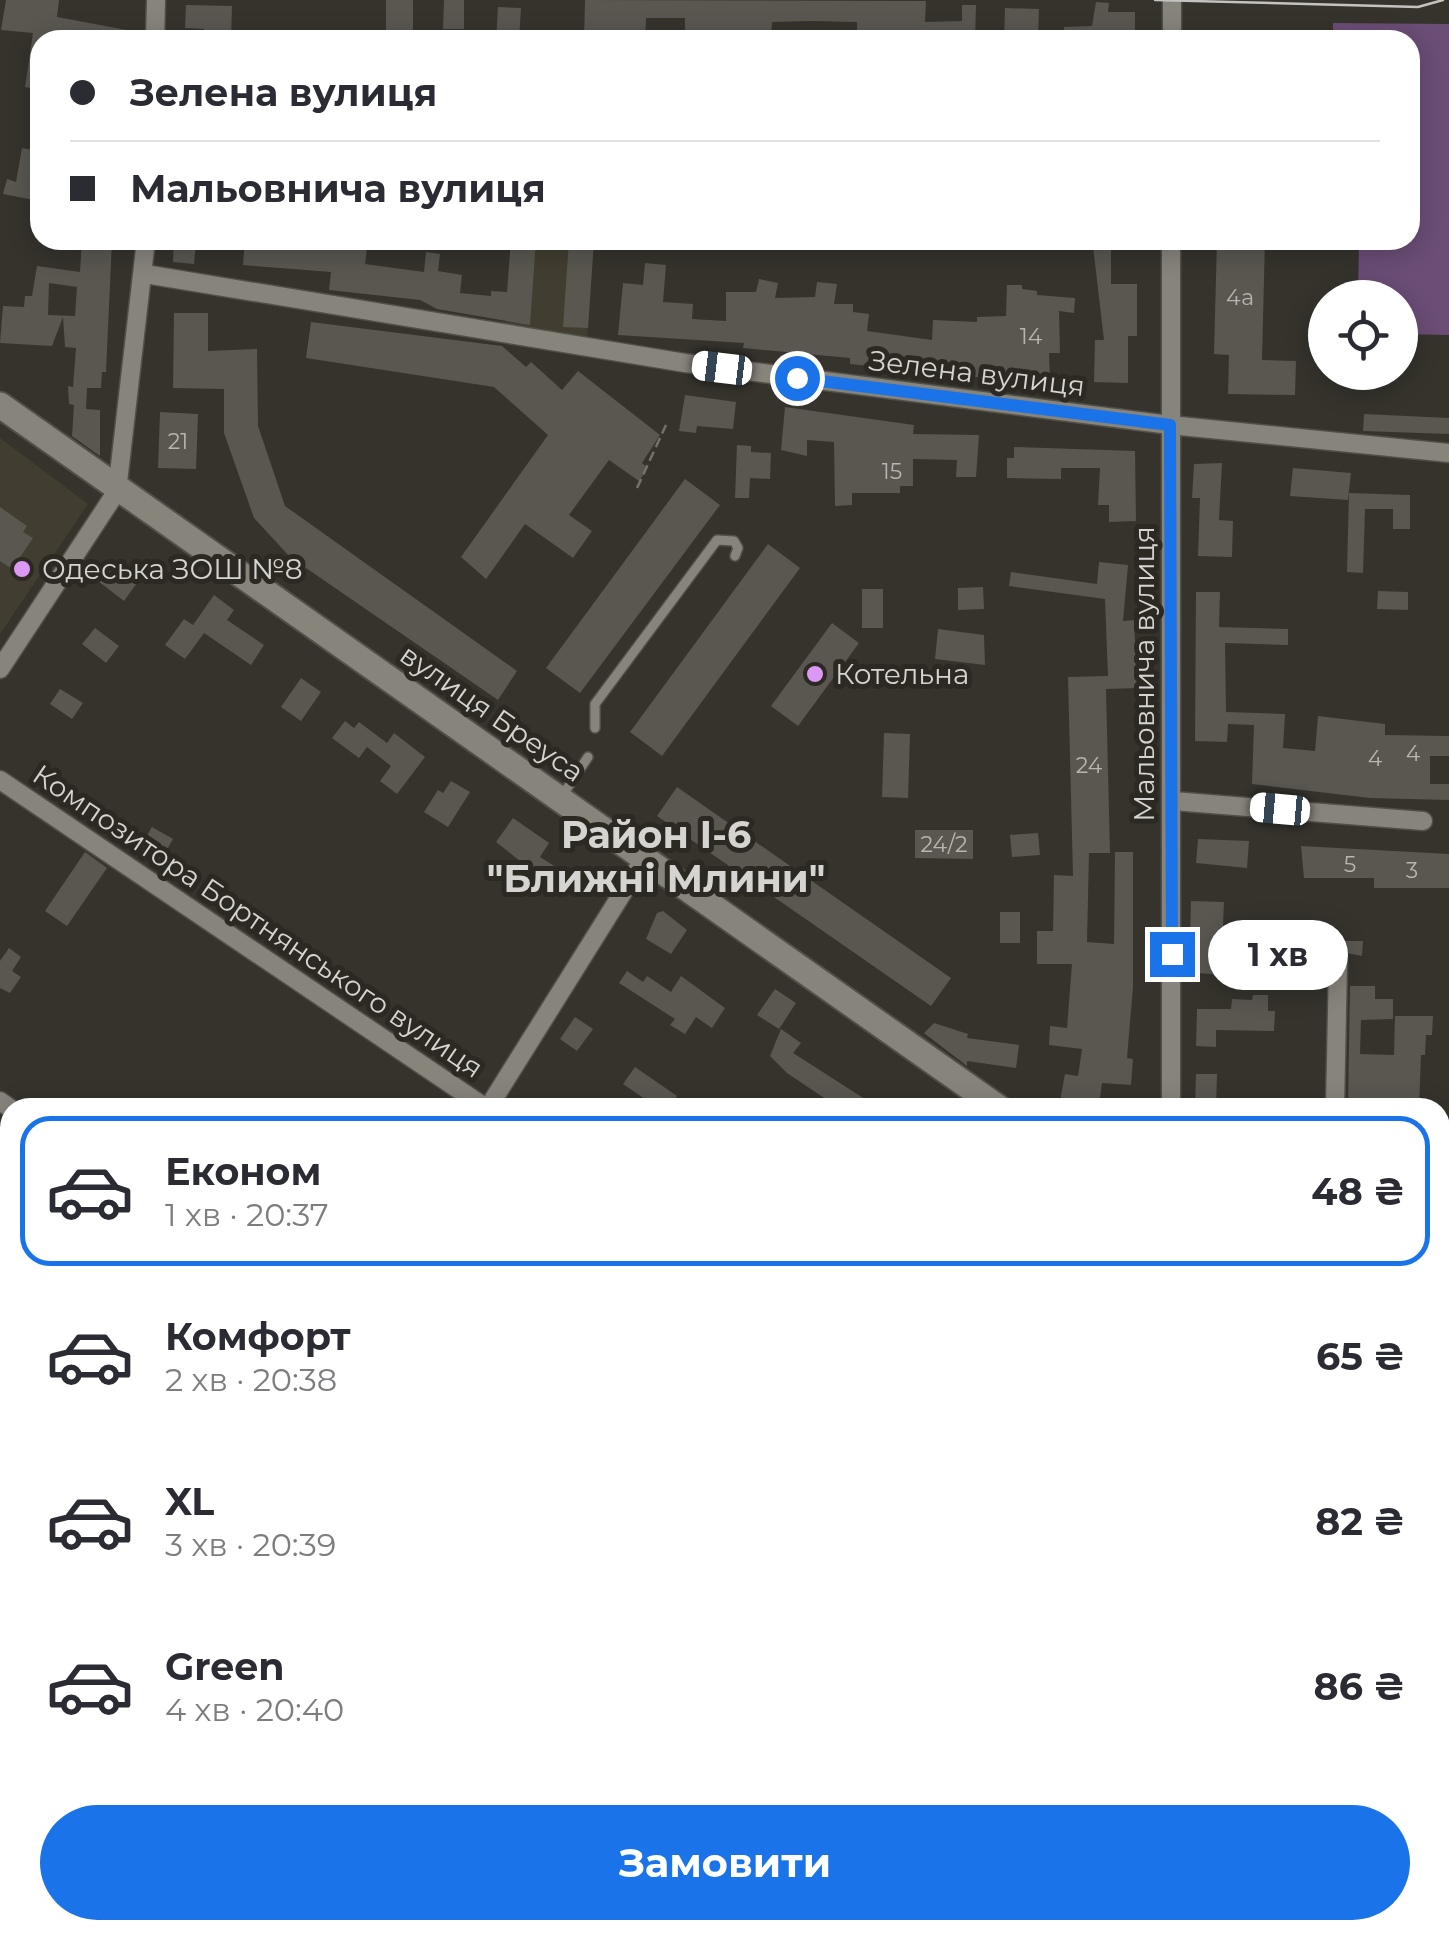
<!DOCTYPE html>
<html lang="uk">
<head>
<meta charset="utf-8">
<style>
	body { margin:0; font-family:Montserrat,sans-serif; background:#f2f2f3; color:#2b2b33; height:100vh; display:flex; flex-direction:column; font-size:38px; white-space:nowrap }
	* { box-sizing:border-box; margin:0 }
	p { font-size:32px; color:#7c7c81 }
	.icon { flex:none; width:55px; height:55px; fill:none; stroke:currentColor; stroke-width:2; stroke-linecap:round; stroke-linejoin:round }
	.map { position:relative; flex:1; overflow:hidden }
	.details { position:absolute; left:0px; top:1098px; width:1450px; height:842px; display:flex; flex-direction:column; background:#fff; border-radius:30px 30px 0 0; box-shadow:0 5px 25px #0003 }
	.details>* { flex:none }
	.banner { position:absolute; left:30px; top:30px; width:1390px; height:220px; border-radius:30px; box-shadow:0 5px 25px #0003; display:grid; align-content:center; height:220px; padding:0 40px; background:#fff }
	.fabs { position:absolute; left:1308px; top:280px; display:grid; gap:20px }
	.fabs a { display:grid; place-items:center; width:110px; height:110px; border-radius:50%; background:#fff; box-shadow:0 5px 25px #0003; font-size:50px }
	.end { position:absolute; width:45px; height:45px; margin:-22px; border:12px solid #1a73e8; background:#fff; box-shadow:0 0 0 5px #fff }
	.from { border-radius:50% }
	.bubble { position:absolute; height:70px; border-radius:35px; background:#fff; box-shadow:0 5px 25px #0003; font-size:32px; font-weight:700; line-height:70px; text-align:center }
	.car { position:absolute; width:30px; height:60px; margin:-30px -15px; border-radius:12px; box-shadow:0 0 8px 2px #0007; background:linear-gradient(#fff 24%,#345 0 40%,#fff 0 76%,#345 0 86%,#fff 0) }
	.banner b { display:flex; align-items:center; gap:35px; height:95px; font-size:38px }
	.banner b+b { border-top:2px solid #e1e1e2 }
	.banner i { width:25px; height:25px; background:#2b2b33 }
	ul { padding:18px 0 0; list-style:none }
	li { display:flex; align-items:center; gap:30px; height:150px; margin:0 20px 15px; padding:0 20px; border:5px solid transparent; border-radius:30px }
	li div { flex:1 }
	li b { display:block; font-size:38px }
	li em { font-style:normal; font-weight:700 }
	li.current { border-color:#1a73e8 }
	li>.icon { width:90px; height:90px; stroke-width:1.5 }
	.primary-button { display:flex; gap:20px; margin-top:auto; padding:20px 40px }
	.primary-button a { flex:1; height:115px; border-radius:60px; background:#1a73e8; color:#fff; font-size:40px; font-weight:700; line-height:115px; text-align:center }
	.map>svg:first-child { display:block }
</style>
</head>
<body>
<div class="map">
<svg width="1449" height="1938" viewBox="0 0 1449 1938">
	<rect width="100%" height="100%" fill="#35332c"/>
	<g fill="#413d30">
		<polygon points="511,240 594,240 587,341 505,329"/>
		<polygon points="0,438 88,504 0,634"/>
	</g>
	<polygon fill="#6b4d76" points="1333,23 1449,24 1449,335 1400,334 1400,298 1358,297 1359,240 1410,240 1410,40 1333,40"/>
	<g fill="#595750" fill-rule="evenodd">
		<polygon points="6,0 59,0 57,17 143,33 143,40 40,40 40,90 25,87 33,33 1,30"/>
		<polygon points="386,0 413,0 413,40 386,39"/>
		<polygon points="444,0 464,0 464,29 443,29"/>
		<polygon points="585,0 926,1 925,22 962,21 962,5 976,5 975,40 909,40 909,31 857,30 857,22 811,21 772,22 771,40 753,40 753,36 720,37 720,30 685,30 685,18 646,18 645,40 584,40"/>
		<polygon points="1096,2 1109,3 1108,12 1135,12 1135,40 1064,40 1064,27 1092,26"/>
		<polygon points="186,5 232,6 231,40 203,40 204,29 185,28"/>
		<polygon points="498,7 521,8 519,40 496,40"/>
		<polygon points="1005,8 1039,9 1038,40 1004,40"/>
		<polygon points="22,148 40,151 40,183 34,200 3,194 7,179 16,182"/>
		<path d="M82,240H112L106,372H102L101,388H87L86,409L100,410V456L72,436L74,405L69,404L68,386L73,387L76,348L65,347L63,317L52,346L0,343L3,306L24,307L25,296H32L37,266L80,272ZM49,283L77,287L75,316L48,315Z"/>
		<polygon points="174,240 196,240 194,264 173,262"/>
		<polygon points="245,240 368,240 365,264 424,272 426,252 440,254 438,271 462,275 460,293 491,296 491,291 507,292 511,240 536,240 530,325 437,309 420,300 329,290 331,272 243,265"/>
		<polygon points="569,240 594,240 588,328 563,327"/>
		<polygon points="1217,240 1265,240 1262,360 1296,361 1295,395 1228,394 1229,355 1214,354"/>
		<polygon points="1093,246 1111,247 1111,284 1137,284 1137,336 1128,336 1128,383 1094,382 1095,340 1104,340"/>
		<polygon points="645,263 666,265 663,302 693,304 692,319 726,321 726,292 756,292 759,279 778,283 775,298 815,297 817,282 837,284 834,304 853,304 853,312 869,314 867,331 932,340 933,320 977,322 977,317 1006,316 1007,285 1022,285 1022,289 1037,291 1037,295 1075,298 1074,313 1059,311 1060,353 1049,353 1050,381 977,377 850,364 850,358 743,348 744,343 618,335 623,283 643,285"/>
		<polygon points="174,313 208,313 208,351 257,349 258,426 285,506 517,671 498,700 290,557 254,518 224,433 224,389 173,388"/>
		<polygon points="311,322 502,346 526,367 531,362 562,390 578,371 660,435 642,463 648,468 639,481 609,460 569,515 592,531 573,558 525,524 486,579 461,557 548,435 494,387 306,358"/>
		<polygon points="685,395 736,402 733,429 697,426 696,433 679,431"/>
		<polygon points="785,407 914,425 913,434 979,435 976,477 956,477 957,460 913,459 913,486 900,486 900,493 852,493 852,505 835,506 834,442 807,440 807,456 781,450"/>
		<polygon points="160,412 198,414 196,469 158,468"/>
		<polygon points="1364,414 1449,418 1449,434 1363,431"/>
		<polygon points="737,445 751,446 751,452 771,453 770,479 750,478 749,498 735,498"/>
		<polygon points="1014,447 1135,451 1136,521 1109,522 1109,505 1098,505 1100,468 1061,468 1061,479 1007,478 1007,458 1014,458"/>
		<polygon points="1222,463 1219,520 1233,521 1232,557 1198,556 1200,498 1192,498 1194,464"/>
		<polygon points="1293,468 1351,473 1348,500 1290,496"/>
		<polygon points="685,479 720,505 580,693 546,668"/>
		<polygon points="1349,493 1410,495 1410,529 1393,529 1393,509 1365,509 1363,573 1347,572"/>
		<polygon points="0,507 27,526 23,532 33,538 12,569 0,561"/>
		<polygon points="768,544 800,568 662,756 630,732"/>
		<polygon points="113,561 139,580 124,601 98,581"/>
		<polygon points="1099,562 1128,565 1123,621 1134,620 1137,688 1106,689 1110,853 1089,853 1087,942 1114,944 1115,852 1133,852 1133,987 1127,1058 1133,1059 1131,1085 1102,1083 1100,1098 1074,1098 1073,1104 1060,1101 1065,1074 1078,1076 1082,1049 1049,1045 1050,1026 1067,1028 1072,964 1037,964 1037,931 1053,931 1054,875 1073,876 1068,677 1108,676 1105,599 1009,586 1011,572 1097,584"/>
		<polygon points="983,587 984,609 958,610 958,588"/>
		<rect x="862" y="589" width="21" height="39"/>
		<polygon points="1378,591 1408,592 1408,610 1377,609"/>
		<polygon points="1196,592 1220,592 1219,627 1288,629 1288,645 1225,643 1226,712 1285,714 1283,748 1315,751 1318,716 1385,724 1385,735 1449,736 1449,756 1430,756 1430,784 1449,784 1449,800 1370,798 1252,784 1254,725 1228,724 1227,742 1195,741"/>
		<polygon points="214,595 234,610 227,620 264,645 251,665 204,633 185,659 165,645 184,619 193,625"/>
		<polygon points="832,623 859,643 798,726 771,706"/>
		<polygon points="95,628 119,646 106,663 82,644"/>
		<polygon points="938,629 984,635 985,665 935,659"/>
		<polygon points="301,678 321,692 301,721 281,707"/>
		<polygon points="60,689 83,703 72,719 50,704"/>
		<polygon points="345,721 354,728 359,722 387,743 394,733 425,757 397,794 380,781 391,766 367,747 359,758 332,738"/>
		<polygon points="884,733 910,734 908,798 882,797"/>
		<polygon points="451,781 470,792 448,827 424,812 438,790 443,793"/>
		<polygon points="677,787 951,978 931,1006 657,816"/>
		<polygon points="513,818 549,843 540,857 575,879 564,896 496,842"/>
		<polygon points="152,827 173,839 161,860 140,848"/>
		<polygon points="915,830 973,830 973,859 915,858"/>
		<polygon points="1038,833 1040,855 1012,857 1010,835"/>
		<polygon points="1198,839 1249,841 1247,868 1196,863"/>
		<polygon points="1301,846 1449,854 1449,888 1374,888 1374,878 1304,878"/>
		<polygon points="85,852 107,868 67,926 45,911"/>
		<polygon points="1191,901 1224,902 1222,948 1273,950 1272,962 1228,960 1227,975 1196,973 1198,938 1190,938"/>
		<polygon points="663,911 687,930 671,954 646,939 657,913"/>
		<rect x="1000" y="912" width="20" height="31"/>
		<polygon points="1320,941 1363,941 1362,956 1337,951 1320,955"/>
		<polygon points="9,948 21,957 12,971 21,977 10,993 0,988 0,961"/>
		<polygon points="627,971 643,982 647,976 671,992 681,976 725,1008 712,1028 696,1017 685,1034 670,1025 675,1019 619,983"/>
		<polygon points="1350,986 1375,986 1375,999 1393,999 1393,1019 1361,1020 1360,1054 1394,1055 1395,1016 1433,1016 1432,1035 1426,1035 1425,1055 1421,1055 1419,1107 1348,1105"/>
		<polygon points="775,989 796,1003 779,1029 757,1015"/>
		<polygon points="1253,995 1268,995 1268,1011 1275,1011 1274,1031 1216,1030 1216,1047 1196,1046 1197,1009 1231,1009 1232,999 1252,1000"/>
		<polygon points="575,1017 593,1029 577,1051 560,1039"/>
		<polygon points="934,1023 968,1034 967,1038 1019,1045 1016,1068 967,1061 967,1066 924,1033"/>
		<polygon points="781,1029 801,1043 793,1053 879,1108 839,1108 787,1073 770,1056"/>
		<polygon points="635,1067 677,1096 669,1108 658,1108 623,1084"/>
		<polygon points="1196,1074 1217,1074 1216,1108 1195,1108"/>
	</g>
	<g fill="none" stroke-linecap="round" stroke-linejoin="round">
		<g stroke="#514f49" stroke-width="12">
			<g id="lane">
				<polyline points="595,728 595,704 717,540 734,541 738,548 735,556"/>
				<polyline points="562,796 588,757"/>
			</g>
		</g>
		<g stroke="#514f49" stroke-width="21">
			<g id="street">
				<polyline points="155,40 156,0"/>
				<polyline points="1172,40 1172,0"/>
				<polyline points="145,274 685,363 1170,425 1449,453"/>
				<polyline points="0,669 117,491 146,240"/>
				<polyline points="0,780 486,1108"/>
				<polyline points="1173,801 1423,821"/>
				<polyline points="0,1101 10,1108"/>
				<polyline points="488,1108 645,857"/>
				<polyline points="1171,1108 1171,240"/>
				<polyline points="1335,1108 1338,963"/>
				<polyline points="0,1234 10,1220"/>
				<polyline points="1440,1527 1449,1514"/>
				<polyline points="0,1575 10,1582"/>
				<polyline points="0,1708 10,1715"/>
				<polyline points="1440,1776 1449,1782"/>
				<polyline points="0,1790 10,1776"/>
				<polyline points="1440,1923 1449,1910"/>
				<polyline points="317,1930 328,1938"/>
				<polyline points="511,1930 523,1938"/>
				<polyline points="852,1930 863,1938"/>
				<polyline points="1166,1930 1178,1938"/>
				<polyline points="190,1938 195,1930"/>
				<polyline points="411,1938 417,1930"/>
			</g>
		</g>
		<g stroke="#514f49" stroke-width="29">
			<g id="secondary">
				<polyline points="0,405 999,1108"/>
				<polyline points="1440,1415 1449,1421"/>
			</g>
		</g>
		<polyline stroke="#73716b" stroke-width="2.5" stroke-dasharray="10 5" stroke-linecap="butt" points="637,488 666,425"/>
		<use href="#lane" stroke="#87847c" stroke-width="9"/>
		<use href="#street" stroke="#87847c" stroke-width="18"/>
		<use href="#secondary" stroke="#87847c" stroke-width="25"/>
		<polyline stroke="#c5c3bf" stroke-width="2.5" points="1155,0 1418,7 1443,0"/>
	</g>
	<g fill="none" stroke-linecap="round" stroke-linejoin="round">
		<polyline stroke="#1a73e8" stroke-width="12" points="797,378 1170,425 1172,954"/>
	</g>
	<g fill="#dc99f4" stroke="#2b2922" stroke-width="4">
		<circle cx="22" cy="569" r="10"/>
		<circle cx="815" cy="674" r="10"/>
	</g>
	<g text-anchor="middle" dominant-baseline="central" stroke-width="10" stroke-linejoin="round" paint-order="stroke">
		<g font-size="22" fill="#b7b5b0">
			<text x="1240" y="297">4а</text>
			<text x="1031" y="336">14</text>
			<text x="178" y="441">21</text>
			<text x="892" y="471">15</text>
			<text x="1413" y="753">4</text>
			<text x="1375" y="758">4</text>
			<text x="1089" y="765">24</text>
			<text x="944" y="844">24/2</text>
			<text x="1350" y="864">5</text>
			<text x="1412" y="870">3</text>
		</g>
		<g font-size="28" fill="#d6d4d0" stroke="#2b2922">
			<text transform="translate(977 373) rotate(7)">Зелена вулиця</text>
			<text transform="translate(1144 674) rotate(-90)">Мальовнича вулиця</text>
			<text transform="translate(492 713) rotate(35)">вулиця Бреуса</text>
			<text transform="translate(258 921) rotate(34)">Композитора Бортнянського вулиця</text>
		</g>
		<g font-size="28" fill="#d6d4d0" stroke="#2b2922" text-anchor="start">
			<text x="42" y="569">Одеська ЗОШ №8</text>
			<text x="835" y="674">Котельна</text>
		</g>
		<g font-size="38" font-weight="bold" fill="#d6d4d0" stroke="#2b2922">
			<text x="656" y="834">Район І-6<tspan x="656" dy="44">"Ближні Млини"</tspan></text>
		</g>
	</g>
</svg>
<div class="fabs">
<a><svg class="icon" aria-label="locate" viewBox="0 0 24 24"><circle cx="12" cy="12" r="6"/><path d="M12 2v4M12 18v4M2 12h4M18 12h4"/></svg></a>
</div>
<i class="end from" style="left:797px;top:378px"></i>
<i class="end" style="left:1172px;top:954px"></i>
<div class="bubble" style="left:1208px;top:920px;width:140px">1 хв</div>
<i class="car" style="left:722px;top:368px;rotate:277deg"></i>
<i class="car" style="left:1280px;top:809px;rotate:275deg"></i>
<div class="banner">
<b><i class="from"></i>Зелена вулиця</b>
<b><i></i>Мальовнича вулиця</b>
</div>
<section class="details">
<ul>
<li class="current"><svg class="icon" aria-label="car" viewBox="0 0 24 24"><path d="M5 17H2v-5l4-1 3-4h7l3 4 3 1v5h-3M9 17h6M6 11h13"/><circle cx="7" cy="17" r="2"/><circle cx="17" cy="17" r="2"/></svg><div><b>Економ</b><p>1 хв · 20:37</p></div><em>48 ₴</em></li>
<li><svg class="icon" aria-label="car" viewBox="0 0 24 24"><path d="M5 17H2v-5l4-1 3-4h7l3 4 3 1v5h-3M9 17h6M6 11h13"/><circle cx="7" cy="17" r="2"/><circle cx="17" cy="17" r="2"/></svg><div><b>Комфорт</b><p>2 хв · 20:38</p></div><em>65 ₴</em></li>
<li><svg class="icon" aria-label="car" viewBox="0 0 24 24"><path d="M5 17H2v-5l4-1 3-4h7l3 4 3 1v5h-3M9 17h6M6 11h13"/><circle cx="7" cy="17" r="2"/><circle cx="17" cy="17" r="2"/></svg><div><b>XL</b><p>3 хв · 20:39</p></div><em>82 ₴</em></li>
<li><svg class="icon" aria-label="car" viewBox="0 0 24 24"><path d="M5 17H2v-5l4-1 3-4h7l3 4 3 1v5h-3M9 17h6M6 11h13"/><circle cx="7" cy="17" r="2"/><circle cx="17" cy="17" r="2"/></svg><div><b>Green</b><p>4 хв · 20:40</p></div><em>86 ₴</em></li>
</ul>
<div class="primary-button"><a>Замовити</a></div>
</section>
</div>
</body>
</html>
